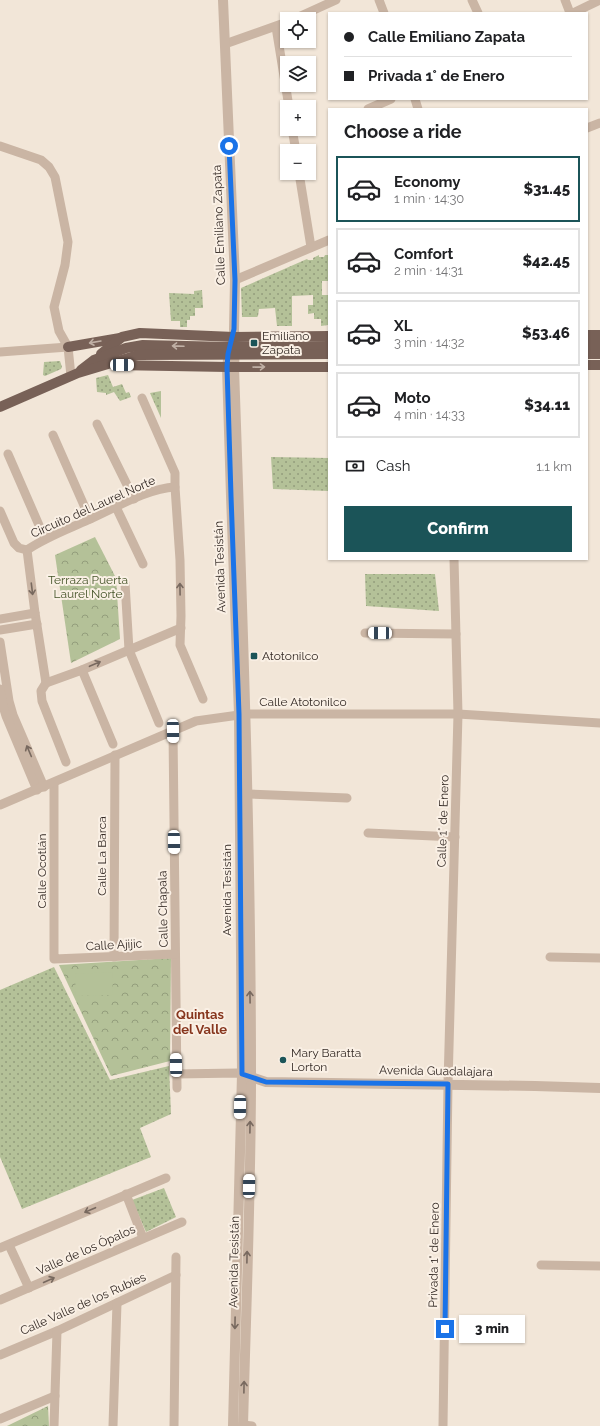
<!DOCTYPE html>
<html lang="en">
<head>
<meta charset="utf-8">
<style>
	body { margin:0; font-family:Raleway,sans-serif; background:#f6f6f6; color:#202124; height:100vh; display:flex; flex-direction:column; font-size:15px; white-space:nowrap }
	* { box-sizing:border-box; margin:0 }
	p { font-size:13px; color:#757577 }
	.icon { flex:none; width:22px; height:22px; fill:none; stroke:currentColor; stroke-width:2; stroke-linecap:round; stroke-linejoin:round }
	.map { position:relative; flex:1; overflow:hidden }
	.details { position:absolute; left:328px; top:108px; width:260px; height:452px; display:flex; flex-direction:column; background:#fff; border-radius:0px; box-shadow:0 1px 3px #0004 }
	.details>* { flex:none }
	.guide { position:absolute; left:328px; top:12px; width:260px; height:88px; border-radius:0px; box-shadow:0 1px 3px #0004; display:grid; align-content:center; height:88px; padding:0 16px; background:#fff }
	.buttons { position:absolute; left:280px; top:12px; display:grid; gap:8px }
	.buttons a { display:grid; place-items:center; width:36px; height:36px; border-radius:0px; background:#fff; box-shadow:0 1px 3px #0004; font-size:20px }
	.end { position:absolute; width:18px; height:18px; margin:-9px; border:5px solid #1a73e8; background:#fff; box-shadow:0 0 0 2px #fff }
	.from { border-radius:50% }
	.bubble { position:absolute; height:28px; border-radius:0px; background:#fff; box-shadow:0 1px 3px #0004; font-size:13px; font-weight:800; line-height:28px; text-align:center }
	.car { position:absolute; width:12px; height:24px; margin:-12px -6px; border-radius:5px; box-shadow:0 0 3px 1px #0007; background:linear-gradient(#fff 24%,#345 0 40%,#fff 0 76%,#345 0 86%,#fff 0) }
	.guide b { display:flex; align-items:center; gap:14px; height:38px; font-size:15px }
	.guide b+b { border-top:1px solid #e0e0e0 }
	.guide i { width:10px; height:10px; background:#202124 }
	ul { padding:0; list-style:none }
	li { display:flex; align-items:center; gap:12px; height:66px; margin:0 8px 6px; padding:0 8px; border:2px solid #e0e0e0; border-radius:0px }
	li div { flex:1 }
	li b { display:block; font-size:15px }
	li em { font-style:normal; font-weight:800 }
	li.active { border-color:#1b5458 }
	li>.icon { width:36px; height:36px; stroke-width:1.5 }
	h2 { padding:0 16px; font-size:18px; line-height:48px }
	.pay { display:flex; align-items:center; gap:10px; height:44px; padding:0 16px; font-size:15px }
	.pay p { margin-inline-start:auto }
	.button { display:flex; gap:8px; margin-top:auto; padding:8px 16px }
	.button a { flex:1; height:46px; border-radius:0px; background:#1b5458; color:#fff; font-size:16px; font-weight:800; line-height:46px; text-align:center }
	.map>svg:first-child { display:block }
</style>
</head>
<body>
<div class="map">
<svg width="600" height="1426" viewBox="0 0 600 1426">
	<defs>
		<pattern id="grass-dots" width="8" height="8" patternUnits="userSpaceOnUse"><rect width="8" height="8" fill="#b4c198"/><path d="M2 2h.1M6 6h.1" fill="none" stroke="#939d7c" stroke-width="1.8" stroke-linecap="round"/></pattern>
		<pattern id="park-crowns" width="20" height="18" patternUnits="userSpaceOnUse"><rect width="20" height="18" fill="#b4c198"/><path d="M2 6a3 3 0 1 1 6 0M12 15a3 3 0 1 1 6 0" fill="none" stroke="#939d7c"/></pattern>
	</defs>
	<rect width="100%" height="100%" fill="#f2e6d8"/>
	<g fill="url(#grass-dots)">
		<polygon points="319,255 319,257 324,257 325,255 329,255 329,281 322,281 322,295 329,295 328,325 321,326 321,319 314,319 314,313 308,314 308,305 313,305 313,295 292,296 292,326 277,326 275,308 259,309 258,316 257,317 242,317 241,288 307,259 308,260 313,260 313,258"/>
		<polygon points="202,290 203,308 195,308 195,316 190,316 190,320 187,320 187,327 180,327 180,321 171,321 169,293 194,294 194,291"/>
		<polygon points="60,361 62,367 61,369 45,376 43,375 44,362"/>
		<polygon points="108,375 113,387 122,384 126,393 129,392 131,397 120,401 114,392 106,395 106,393 97,392 96,378"/>
		<polygon points="161,391 161,418 150,393"/>
		<polygon points="271,457 329,458 329,491 273,489"/>
		<polygon points="365,574 435,574 439,611 366,606"/>
		<polygon points="54,967 110,1080 169,1066 171,1114 140,1128 151,1157 22,1209 0,1157 0,990"/>
		<polygon points="164,1188 176,1217 146,1232 132,1200"/>
	</g>
	<g fill="url(#park-crowns)">
		<polygon points="95,537 116,578 120,639 71,663 55,555"/>
		<polygon points="171,958 170,1061 111,1076 59,965"/>
		<polygon points="48,1406 49,1426 7,1426"/>
	</g>
	<polygon fill="#b4c198" points="112,972 113,995 76,996 75,974"/>
	<g fill="none" stroke-linecap="round" stroke-linejoin="round">
		<g stroke="#cab5a4" stroke-width="9">
			<polyline points="379,0 384,13"/>
			<polyline points="472,0 478,13"/>
			<polyline points="565,0 570,13"/>
			<polyline points="573,13 600,0"/>
			<polyline points="294,19 336,0"/>
			<polyline points="276,27 289,107"/>
			<polyline points="225,44 287,22"/>
			<polyline points="415,99 418,109"/>
			<polyline points="368,109 391,99"/>
			<polyline points="587,128 600,123"/>
			<polyline points="292,129 296,151"/>
			<polyline points="0,146 41,160 49,167 55,177 68,242 65,265 54,307 59,331 68,347 71,376"/>
			<polyline points="299,173 311,247"/>
			<polyline points="235,280 329,240"/>
			<polyline points="0,352 68,347"/>
			<polyline points="142,398 175,473 175,487 180,560 181,616 180,645 203,699"/>
			<polyline points="97,424 134,499"/>
			<polyline points="53,435 90,519"/>
			<polyline points="8,454 45,539"/>
			<polyline points="116,507 143,564"/>
			<polyline points="0,511 14,543 19,548 27,550"/>
			<path d="M27,550C46,537 68,529 88,520C113,509 148,488 175,487"/>
			<polyline points="27,550 35,613 46,683"/>
			<polyline points="125,583 129,650 159,723"/>
			<polyline points="0,619 35,613"/>
			<polyline points="0,630 37,624"/>
			<polyline points="365,633 456,634"/>
			<polyline points="0,642 9,701 13,715 44,787"/>
			<polyline points="82,670 113,744"/>
			<polyline points="46,683 82,670 181,628"/>
			<polyline points="46,683 41,691 42,701 66,762"/>
			<polyline points="0,689 3,706 6,716 37,790"/>
			<polyline points="173,731 177,1088"/>
			<polyline points="54,783 54,959 175,954"/>
			<polyline points="247,794 347,798"/>
			<polyline points="0,805 196,721 246,714 458,714 600,723"/>
			<polyline points="368,833 455,837"/>
			<polyline points="114,957 115,755"/>
			<polyline points="550,957 600,958"/>
			<polyline points="176,1074 238,1073 242,1074"/>
			<polyline points="126,1194 143,1238"/>
			<polyline points="9,1245 29,1288"/>
			<polyline points="0,1248 166,1178"/>
			<polyline points="541,1265 600,1266"/>
			<polyline points="0,1300 182,1222"/>
			<polyline points="0,1355 57,1331 176,1275"/>
			<polyline points="0,1419 55,1396"/>
			<polyline points="243,1425 252,1426"/>
			<polyline points="54,1426 57,1331"/>
			<polyline points="113,1426 117,1303"/>
			<polyline points="174,1426 176,1257"/>
			<polyline points="443,1426 448,1084 458,714 454,559"/>
		</g>
		<g stroke="#cab5a4" stroke-width="10">
			<path d="M223,0L235,280L234,329L235,347L234,367C242,603 251,839 251,1075C251,1192 246,1309 243,1426"/>
			<polyline points="230,346 227,367 231,496 239,714 242,1074 233,1426"/>
			<polyline points="245,1075 266,1082 535,1086 600,1088"/>
		</g>
		<g stroke="#786157" stroke-width="10">
			<polyline points="587,335 600,335"/>
			<polyline points="587,344 600,344"/>
			<polyline points="68,347 120,338"/>
			<polyline points="101,354 122,337 140,333 234,337 329,336"/>
			<polyline points="587,354 600,354"/>
			<polyline points="114,365 227,367 329,367"/>
			<polyline points="587,365 600,365"/>
			<polyline points="81,370 94,360 126,348 143,345 229,347 329,346"/>
			<polyline points="0,407 78,373 138,355 329,354"/>
		</g>
	</g>
	<defs><path id="oneway-shaft" d="M-6 0H5M1.5-3L5.5 0L1.5 3" fill="none" stroke-width="1.6" stroke-linecap="round" stroke-linejoin="round"/></defs>
	<g stroke="#c0b0a5">
		<use href="#oneway-shaft" transform="translate(95 342) rotate(170)"/>
		<use href="#oneway-shaft" transform="translate(178 346) rotate(-178)"/>
		<use href="#oneway-shaft" transform="translate(259 367) rotate(-1)"/>
	</g>
	<g stroke="#78695f">
		<use href="#oneway-shaft" transform="translate(32 589) rotate(83)"/>
		<use href="#oneway-shaft" transform="translate(180 589) rotate(-91)"/>
		<use href="#oneway-shaft" transform="translate(95 664) rotate(-23)"/>
		<use href="#oneway-shaft" transform="translate(29 751) rotate(-113)"/>
		<use href="#oneway-shaft" transform="translate(250 997) rotate(-91)"/>
		<use href="#oneway-shaft" transform="translate(250 1127) rotate(-89)"/>
		<use href="#oneway-shaft" transform="translate(90 1210) rotate(157)"/>
		<use href="#oneway-shaft" transform="translate(247 1257) rotate(-89)"/>
		<use href="#oneway-shaft" transform="translate(49 1280) rotate(-24)"/>
		<use href="#oneway-shaft" transform="translate(235 1323) rotate(91)"/>
		<use href="#oneway-shaft" transform="translate(244 1387) rotate(-89)"/>
	</g>
	<g fill="none" stroke-linecap="round" stroke-linejoin="round">
		<polyline stroke="#1a73e8" stroke-width="5" points="229,146 235,280 234,329 228,354 227,367 231,496 239,714 242,1074 266,1082 448,1084 445,1329"/>
	</g>
	<g fill="#1b5458" stroke="#faf0e5" stroke-width="1.5">
		<rect x="250" y="339" width="8" height="8" rx="2"/>
		<rect x="250" y="652" width="8" height="8" rx="2"/>
		<circle cx="283" cy="1060" r="4"/>
	</g>
	<g text-anchor="middle" dominant-baseline="central" stroke-width="4" stroke-linejoin="round" paint-order="stroke">
		<g font-size="12" fill="#352b26" stroke="#faf0e5">
			<text transform="translate(219 225) rotate(-92)">Calle Emiliano Zapata</text>
			<text transform="translate(93 507) rotate(-24)">Circuito del Laurel Norte</text>
			<text transform="translate(220 567) rotate(-92)">Avenida Tesistán</text>
			<text x="303" y="702">Calle Atotonilco</text>
			<text transform="translate(443 821) rotate(-88)">Calle 1° de Enero</text>
			<text transform="translate(102 856) rotate(-90)">Calle La Barca</text>
			<text transform="translate(42 871) rotate(-90)">Calle Ocotlán</text>
			<text transform="translate(227 890) rotate(-90)">Avenida Tesistán</text>
			<text transform="translate(163 909) rotate(-91)">Calle Chapala</text>
			<text transform="translate(114 945) rotate(-3)">Calle Ajijic</text>
			<text transform="translate(436 1071) rotate(1)">Avenida Guadalajara</text>
			<text transform="translate(86 1250) rotate(-24)">Valle de los Ópalos</text>
			<text transform="translate(434 1255) rotate(-89)">Privada 1° de Enero</text>
			<text transform="translate(234 1262) rotate(-89)">Avenida Tesistán</text>
			<text transform="translate(83 1304) rotate(-24)">Calle Valle de los Rubíes</text>
		</g>
		<g font-size="12" fill="#352b26" stroke="#faf0e5" text-anchor="start">
			<text x="262" y="336">Emiliano<tspan x="262" dy="14">Zapata</tspan></text>
			<text x="262" y="656">Atotonilco</text>
			<text x="291" y="1053">Mary Baratta<tspan x="291" dy="14">Lorton</tspan></text>
		</g>
		<g font-size="12" fill="#455429" stroke="#faf0e5">
			<text x="88" y="580">Terraza Puerta<tspan x="88" dy="14">Laurel Norte</tspan></text>
		</g>
		<g font-size="13" font-weight="bold" fill="#86351d" stroke="#faf0e5">
			<text x="200" y="1014">Quintas<tspan x="200" dy="15">del Valle</tspan></text>
		</g>
	</g>
</svg>
<div class="buttons">
<a><svg class="icon" aria-label="locate" viewBox="0 0 24 24"><circle cx="12" cy="12" r="6"/><path d="M12 2v4M12 18v4M2 12h4M18 12h4"/></svg></a>
<a><svg class="icon" aria-label="layers" viewBox="0 0 24 24"><path d="M12 4l9 5-9 5-9-5zM3 14l9 5 9-5"/></svg></a>
<a>+</a>
<a>−</a>
</div>
<i class="end from" style="left:229px;top:146px"></i>
<i class="end" style="left:445px;top:1329px"></i>
<div class="bubble" style="left:459px;top:1315px;width:66px">3 min</div>
<i class="car" style="left:122px;top:365px;rotate:90deg"></i>
<i class="car" style="left:380px;top:633px;rotate:271deg"></i>
<i class="car" style="left:173px;top:731px;rotate:179deg"></i>
<i class="car" style="left:174px;top:842px;rotate:179deg"></i>
<i class="car" style="left:176px;top:1065px;rotate:359deg"></i>
<i class="car" style="left:240px;top:1107px;rotate:181deg"></i>
<i class="car" style="left:249px;top:1186px;rotate:1deg"></i>
<div class="guide">
<b><i class="from"></i>Calle Emiliano Zapata</b>
<b><i></i>Privada 1° de Enero</b>
</div>
<section class="details">
<h2>Choose a ride</h2>
<ul>
<li class="active"><svg class="icon" aria-label="car" viewBox="0 0 24 24"><path d="M5 17H2v-5l4-1 3-4h7l3 4 3 1v5h-3M9 17h6M6 11h13"/><circle cx="7" cy="17" r="2"/><circle cx="17" cy="17" r="2"/></svg><div><b>Economy</b><p>1 min · 14:30</p></div><em>$31.45</em></li>
<li><svg class="icon" aria-label="car" viewBox="0 0 24 24"><path d="M5 17H2v-5l4-1 3-4h7l3 4 3 1v5h-3M9 17h6M6 11h13"/><circle cx="7" cy="17" r="2"/><circle cx="17" cy="17" r="2"/></svg><div><b>Comfort</b><p>2 min · 14:31</p></div><em>$42.45</em></li>
<li><svg class="icon" aria-label="car" viewBox="0 0 24 24"><path d="M5 17H2v-5l4-1 3-4h7l3 4 3 1v5h-3M9 17h6M6 11h13"/><circle cx="7" cy="17" r="2"/><circle cx="17" cy="17" r="2"/></svg><div><b>XL</b><p>3 min · 14:32</p></div><em>$53.46</em></li>
<li><svg class="icon" aria-label="car" viewBox="0 0 24 24"><path d="M5 17H2v-5l4-1 3-4h7l3 4 3 1v5h-3M9 17h6M6 11h13"/><circle cx="7" cy="17" r="2"/><circle cx="17" cy="17" r="2"/></svg><div><b>Moto</b><p>4 min · 14:33</p></div><em>$34.11</em></li>
</ul>
<div class="pay"><svg class="icon" aria-label="cash" viewBox="0 0 24 24"><path d="M3 7h18v10H3z"/><circle cx="12" cy="12" r="2"/></svg>Cash<p>1.1 km</p></div>
<div class="button"><a>Confirm</a></div>
</section>
</div>
</body>
</html>
